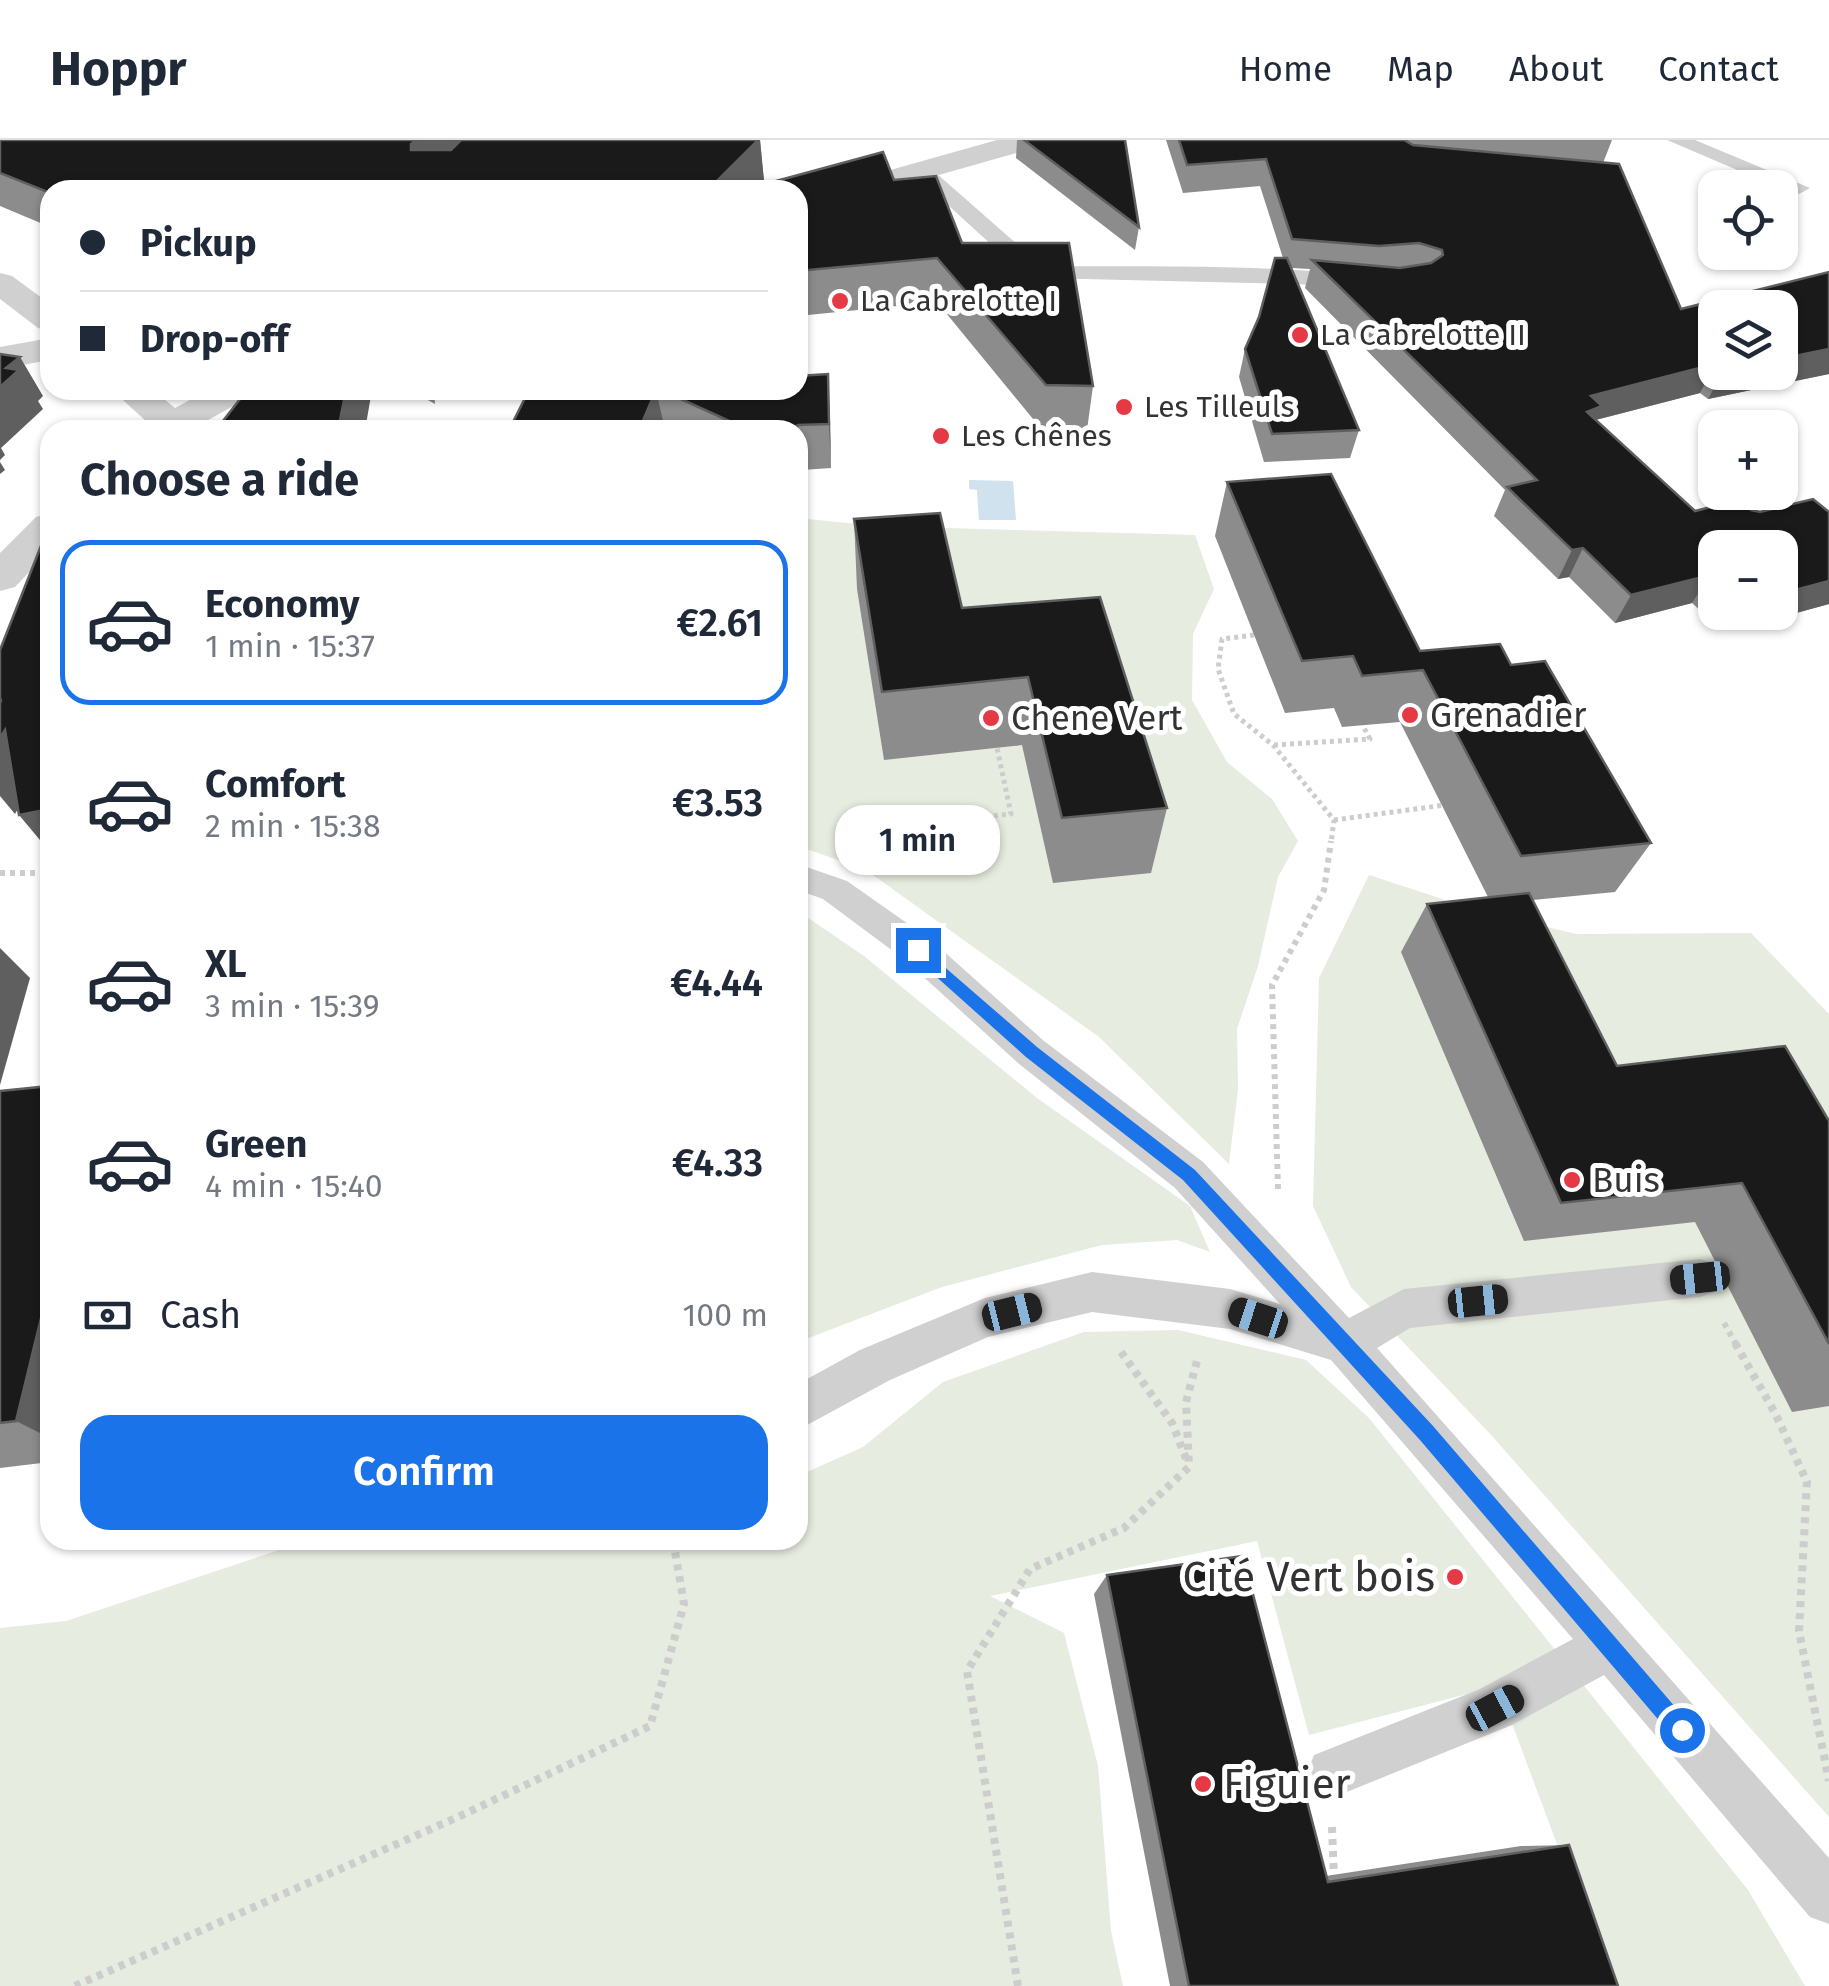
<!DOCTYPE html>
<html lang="en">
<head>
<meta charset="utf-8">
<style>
	body { margin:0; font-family:"Fira Sans",sans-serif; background:#f2f2f3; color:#1f2937; height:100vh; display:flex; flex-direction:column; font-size:38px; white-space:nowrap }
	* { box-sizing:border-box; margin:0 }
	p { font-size:32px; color:#747a83 }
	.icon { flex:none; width:55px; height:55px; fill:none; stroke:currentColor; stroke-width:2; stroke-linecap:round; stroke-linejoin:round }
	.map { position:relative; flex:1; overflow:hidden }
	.panel { position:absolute; left:40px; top:280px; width:768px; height:1130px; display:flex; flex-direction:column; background:#fff; border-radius:30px; box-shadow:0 2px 8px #0004 }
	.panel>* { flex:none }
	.top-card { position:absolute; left:40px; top:40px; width:768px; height:220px; border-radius:30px; box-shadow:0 2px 8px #0004; display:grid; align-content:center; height:220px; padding:0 40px; background:#fff }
	.fabs { position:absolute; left:1698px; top:30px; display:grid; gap:20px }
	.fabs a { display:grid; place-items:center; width:100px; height:100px; border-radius:20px; background:#fff; box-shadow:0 2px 8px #0004; font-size:50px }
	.end { position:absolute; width:45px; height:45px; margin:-22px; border:12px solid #1a73e8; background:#fff; box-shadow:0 0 0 5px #fff }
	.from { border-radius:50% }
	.bubble { position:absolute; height:70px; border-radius:30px; background:#fff; box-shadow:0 2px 8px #0004; font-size:32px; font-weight:600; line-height:70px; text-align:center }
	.car { position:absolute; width:30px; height:60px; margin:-30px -15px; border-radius:12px; box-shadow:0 0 8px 2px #0007; background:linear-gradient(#222 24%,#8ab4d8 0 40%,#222 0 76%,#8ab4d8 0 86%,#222 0) }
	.top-card b { display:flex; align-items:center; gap:35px; height:95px; font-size:38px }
	.top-card b+b { border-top:2px solid #e0e1e3 }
	.top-card i { width:25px; height:25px; background:#1f2937 }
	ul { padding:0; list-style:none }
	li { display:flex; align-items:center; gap:30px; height:165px; margin:0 20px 15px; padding:0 20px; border:5px solid transparent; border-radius:30px }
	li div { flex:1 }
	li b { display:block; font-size:38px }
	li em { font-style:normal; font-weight:600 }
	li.on { border-color:#1a73e8 }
	li>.icon { width:90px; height:90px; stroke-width:1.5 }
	h2 { padding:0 40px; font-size:45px; line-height:120px }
	.pay { display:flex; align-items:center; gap:25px; height:110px; padding:0 40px; font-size:38px }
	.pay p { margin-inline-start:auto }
	.primary-button { display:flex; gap:20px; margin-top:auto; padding:20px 40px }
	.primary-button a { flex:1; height:115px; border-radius:30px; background:#1a73e8; color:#fff; font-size:40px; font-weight:600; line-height:115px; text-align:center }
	header { display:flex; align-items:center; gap:60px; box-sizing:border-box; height:140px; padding:0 50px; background:#fff; border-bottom:2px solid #e0e1e3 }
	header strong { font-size:48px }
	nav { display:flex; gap:55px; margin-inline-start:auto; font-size:35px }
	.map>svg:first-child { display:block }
</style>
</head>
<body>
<header>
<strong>Hoppr</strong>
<nav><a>Home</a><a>Map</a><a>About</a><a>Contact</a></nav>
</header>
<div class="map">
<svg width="1829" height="1846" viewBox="0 0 1829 1846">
	<rect width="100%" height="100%" fill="#fff"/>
	<g fill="#e6ecdf">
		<polygon points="798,378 877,386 1195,395 1214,449 1193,494 1192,560 1227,622 1272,659 1298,701 1278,737 1258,826 1237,889 1238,949 1229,1024 1099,897 866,730 798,706"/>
		<polygon points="1369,735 1473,769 1576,794 1751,793 1829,874 1829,1677 1492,1296 1351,1147 1313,1066 1319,838"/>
		<polygon points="798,771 864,816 1037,958 1190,1066 1210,1112 1177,1100 1102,1105 942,1147 798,1202"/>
		<polygon points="1178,1190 1306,1220 1369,1278 1748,1750 1805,1846 1610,1846 1498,1546 1309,1595 1257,1401 990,1456 1064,1493 1098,1626 1111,1791 1123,1846 0,1846 0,1488 66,1481 309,1400 798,1400 798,1336 863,1307 943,1242 1084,1192"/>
	</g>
	<polygon fill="#cfe2ee" points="969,340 1013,341 1016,380 979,380 977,350 969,349"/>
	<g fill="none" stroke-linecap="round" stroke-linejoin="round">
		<g stroke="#cdcdcd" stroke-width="5" stroke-dasharray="4 4" stroke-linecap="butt">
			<polyline points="1254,495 1222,499 1218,529 1234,574 1273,605 1334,680 1331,703"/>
			<polyline points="1274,605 1370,599 1363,586"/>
			<polyline points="1334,680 1445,665"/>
			<polyline points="928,703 981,677 1011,674 997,608"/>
		</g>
		<g stroke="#cdcdcd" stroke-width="6" stroke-dasharray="5 5" stroke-linecap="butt">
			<polyline points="885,725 933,701"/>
			<polyline points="0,733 50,733"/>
			<polyline points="1278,1049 1272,845 1324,750 1331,701"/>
			<polyline points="1724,1183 1737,1206"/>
		</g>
		<g stroke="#cdcdcd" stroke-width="8" stroke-dasharray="6 6" stroke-linecap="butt">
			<polyline points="1735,1203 1775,1273 1807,1342 1799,1491 1829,1641"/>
			<polyline points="1121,1212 1172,1283 1187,1321"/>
			<polyline points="1332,1687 1334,1739"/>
			<polyline points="75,1846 458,1677 650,1586 684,1464 673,1400"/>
			<polyline points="1018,1846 967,1531 1030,1429 1124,1388 1189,1327 1186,1262 1198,1217"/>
		</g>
		<g fill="#d0d0d0" fill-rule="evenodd">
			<polygon points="1667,0 1695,0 1810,48 1799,54 1791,53"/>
			<path d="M921,24L928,26L1034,119L1053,126C1098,127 1347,122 1367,143L1355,150L1298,144L1042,138L1018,129L914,34L910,30Z"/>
			<polygon points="798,724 847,741 931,800 1044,901 1203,1022 1349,1178 1404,1149 1700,1119 1715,1124 1721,1138 1715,1152 1700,1157 1410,1188 1377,1208 1829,1718 1829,1784 1810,1777 1604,1535 1512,1585 1332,1658 1314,1651 1307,1633 1314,1615 1480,1549 1573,1499 1331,1220 1230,1189 1092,1172 988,1197 890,1240 798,1290 798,1244 860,1210 985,1158 1092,1132 1230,1149 1280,1164 1175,1048 1018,923 905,820 823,759 798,750"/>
		</g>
		<g fill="#d0d0d0" fill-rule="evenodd">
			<polygon points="997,0 1045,0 1041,6 798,75 798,56"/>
			<polygon points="0,133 12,136 50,164 50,191 38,188 0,159"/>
			<polygon points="50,198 50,220 0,229 0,207"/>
			<polygon points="112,250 153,250 175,268 208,250 253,250 248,258 190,290 143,290 148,283"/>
			<polygon points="50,373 50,410 15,447 0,451 0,413 36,377"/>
		</g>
	</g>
	<g fill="#8c8c8c" fill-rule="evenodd">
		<polygon points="0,0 760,0 764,41 759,45 894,40 962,103 1093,246 1087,290 1042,290 937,162 798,176 798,50 50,50 50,87 0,66"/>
		<polygon points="1017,0 1125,0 1139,87 1135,110 1016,18"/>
		<path d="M1166,0H1612L1603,23L1619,24L1681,169L1829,132V234L1708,259L1700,253L1596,280L1695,371L1739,360L1751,370L1760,372L1813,359L1829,372V464L1745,487L1738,481L1717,486L1692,463L1615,483L1569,437L1558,439L1494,376L1505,350L1305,148L1310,129L1291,128L1359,290L1350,318L1264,322L1239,237L1245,209L1259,177L1275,118H1283L1260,46L1183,53ZM1715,168H1780V232H1715ZM1715,408H1780V472H1715Z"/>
		<polygon points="410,250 434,250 435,264"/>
		<polygon points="530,250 798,250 830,279 831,328 802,330 798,290 509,290"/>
		<polygon points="1227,342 1420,511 1511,525 1651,703 1615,752 1533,760 1617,926 1829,981 1829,1266 1792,1272 1695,1082 1524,1101 1401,812 1427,764 1488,757 1400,582 1342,587 1334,568 1285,573 1215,396"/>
		<polygon points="854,379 962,468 1167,668 1151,733 1053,743 1022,605 884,620 857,449"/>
		<polygon points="50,946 50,1322 0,1328 0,951"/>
		<polygon points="1107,1435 1326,1736 1521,1706 1569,1705 1618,1846 1170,1846 1094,1454"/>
	</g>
	<g fill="#5f5f5f">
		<polygon points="416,0 472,0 423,47 411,10 411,4"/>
		<polygon points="758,0 760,0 764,41 755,50 708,50"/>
		<polygon points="1829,209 1829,234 1708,259 1723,232 1780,232 1780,219"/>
		<polygon points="20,217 43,256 38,261 43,269 1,308 5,315 0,320 0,247 6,228"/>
		<polygon points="1715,224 1700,253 1595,280 1574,301 1591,256"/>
		<polygon points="828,234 830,279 831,328 829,284"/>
		<polygon points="346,250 372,250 365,290 338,290"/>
		<polygon points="656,250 665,290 639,290"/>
		<polygon points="798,285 802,330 798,332 798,290 790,290"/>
		<polygon points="0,322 5,330 0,334"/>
		<polygon points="1583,408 1569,437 1558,439 1572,410"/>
		<polygon points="1710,435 1692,463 1615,483 1631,455"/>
		<polygon points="1829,441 1829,464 1745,487 1755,472 1780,472 1780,454"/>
		<polygon points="1726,472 1744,472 1738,481 1717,486"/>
		<polygon points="5,590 39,632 15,674 0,656 0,598"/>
		<polygon points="50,669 50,712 19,675"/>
		<polygon points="0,808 30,838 0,945"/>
		<polygon points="50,1141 50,1298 16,1281"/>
	</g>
	<g fill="#1a1a1a" stroke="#5f5f5f" stroke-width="2.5">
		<polygon points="0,0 416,0 411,4 411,10 451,10 461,0 758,0 708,50 50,50 50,53 0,33"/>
		<polygon points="1024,0 1125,0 1139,87"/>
		<polygon points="1179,0 1404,0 1413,5 1619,24 1681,169 1829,132 1829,209 1780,219 1780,168 1715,168 1715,224 1591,256 1602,266 1587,272 1695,371 1739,360 1751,370 1760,372 1813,359 1829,372 1829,441 1780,454 1780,408 1715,408 1715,439 1710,435 1631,455 1583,408 1572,410 1507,347 1537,340 1312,120 1400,128 1431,123 1443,115 1442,110 1419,103 1379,106 1292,99 1266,19 1187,25"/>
		<polygon points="883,12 894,40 936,36 962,103 1069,103 1093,246 1046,245 937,118 798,131 798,50 743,50"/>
		<polygon points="1275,118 1287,118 1359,290 1272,294 1245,209 1259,177"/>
		<polygon points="0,214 20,217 6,228 19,230 0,247"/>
		<polygon points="828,234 829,284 798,285 790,290 749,290 661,250 798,250 798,236"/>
		<polygon points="247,250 346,250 338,290 216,290"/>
		<polygon points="529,250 656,250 639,290 509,290"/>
		<polygon points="1331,334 1420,511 1500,504 1511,525 1545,521 1651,703 1521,716 1423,530 1362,536 1353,516 1302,521 1227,342"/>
		<polygon points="940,373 962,468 1100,457 1167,668 1062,678 1028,537 882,552 854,379"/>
		<polygon points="50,383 50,669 19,675 5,590 0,598 0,563 1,561 0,558 0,510"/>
		<polygon points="1529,753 1617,926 1785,906 1829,981 1829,1204 1742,1043 1561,1063 1427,764"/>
		<polygon points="50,946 50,1141 16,1281 0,1283 0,951"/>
		<polygon points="1243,1416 1328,1742 1569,1705 1618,1846 1189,1846 1107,1435"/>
	</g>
	<polygon fill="#1a73e8" points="918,804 1037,907 1195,1030 1433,1286 1689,1583 1692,1590 1689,1598 1682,1601 1674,1598 1420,1300 1183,1040 1026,917 912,815 910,810"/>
	<g fill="#e63946" stroke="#fff" stroke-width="4">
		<circle cx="840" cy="161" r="10"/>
		<circle cx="1300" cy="195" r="10"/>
		<circle cx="1124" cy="267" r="10"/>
		<circle cx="941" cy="296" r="10"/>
		<circle cx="1410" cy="575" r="10"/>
		<circle cx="991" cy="578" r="10"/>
		<circle cx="1572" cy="1040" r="10"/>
		<circle cx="1455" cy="1437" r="10"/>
		<circle cx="1203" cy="1644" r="10"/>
	</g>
	<g text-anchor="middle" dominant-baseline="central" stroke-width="10" stroke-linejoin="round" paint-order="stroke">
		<g font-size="30" fill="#333" stroke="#fff" text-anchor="start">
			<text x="860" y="161">La Cabrelotte I</text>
			<text x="1320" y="195">La Cabrelotte II</text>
			<text x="1144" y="267">Les Tilleuls</text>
			<text x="961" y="296">Les Chênes</text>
		</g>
		<g font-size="35" fill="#333" stroke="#fff" text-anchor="start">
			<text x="1430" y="575">Grenadier</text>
			<text x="1011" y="578">Chene Vert</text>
			<text x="1592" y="1040">Buis</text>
		</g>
		<g font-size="42" fill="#333" stroke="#fff" text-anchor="end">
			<text x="1435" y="1437">Cité Vert bois</text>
			<text x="1223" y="1644" text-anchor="start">Figuier</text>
		</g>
	</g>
</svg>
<div class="fabs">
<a><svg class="icon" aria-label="locate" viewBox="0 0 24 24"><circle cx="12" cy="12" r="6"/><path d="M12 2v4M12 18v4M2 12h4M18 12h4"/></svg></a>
<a><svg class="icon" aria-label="layers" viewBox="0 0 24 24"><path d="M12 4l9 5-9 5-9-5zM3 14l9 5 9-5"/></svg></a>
<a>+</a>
<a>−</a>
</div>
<i class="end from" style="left:1682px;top:1590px"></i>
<i class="end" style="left:918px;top:810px"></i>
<div class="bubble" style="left:835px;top:665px;width:165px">1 min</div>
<i class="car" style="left:1700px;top:1138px;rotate:264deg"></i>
<i class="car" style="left:1478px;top:1161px;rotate:84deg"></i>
<i class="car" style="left:1012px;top:1172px;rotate:76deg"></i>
<i class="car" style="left:1258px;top:1178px;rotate:288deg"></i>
<i class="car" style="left:1495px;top:1568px;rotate:62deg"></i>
<div class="top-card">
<b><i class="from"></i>Pickup</b>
<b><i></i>Drop-off</b>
</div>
<section class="panel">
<h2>Choose a ride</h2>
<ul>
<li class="on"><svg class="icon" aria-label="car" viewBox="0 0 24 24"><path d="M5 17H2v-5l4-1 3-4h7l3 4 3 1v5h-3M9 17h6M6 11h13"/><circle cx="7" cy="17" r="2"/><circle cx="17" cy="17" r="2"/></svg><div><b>Economy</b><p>1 min · 15:37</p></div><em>€2.61</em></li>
<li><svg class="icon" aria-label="car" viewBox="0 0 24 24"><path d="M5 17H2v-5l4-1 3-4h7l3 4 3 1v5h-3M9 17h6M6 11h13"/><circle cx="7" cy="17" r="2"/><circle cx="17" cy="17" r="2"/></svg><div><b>Comfort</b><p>2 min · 15:38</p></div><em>€3.53</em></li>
<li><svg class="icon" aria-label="car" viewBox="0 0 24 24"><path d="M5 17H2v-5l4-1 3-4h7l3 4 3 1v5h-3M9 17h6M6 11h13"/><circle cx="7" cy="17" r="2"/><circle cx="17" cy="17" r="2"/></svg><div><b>XL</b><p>3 min · 15:39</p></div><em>€4.44</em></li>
<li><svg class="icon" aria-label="car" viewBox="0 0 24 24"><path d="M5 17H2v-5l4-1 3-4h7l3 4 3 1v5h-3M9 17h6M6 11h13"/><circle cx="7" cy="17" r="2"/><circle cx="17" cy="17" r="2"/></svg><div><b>Green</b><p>4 min · 15:40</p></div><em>€4.33</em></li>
</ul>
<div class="pay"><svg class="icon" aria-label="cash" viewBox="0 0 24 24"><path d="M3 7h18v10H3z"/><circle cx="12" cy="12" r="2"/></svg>Cash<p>100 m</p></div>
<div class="primary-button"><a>Confirm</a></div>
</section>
</div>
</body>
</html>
